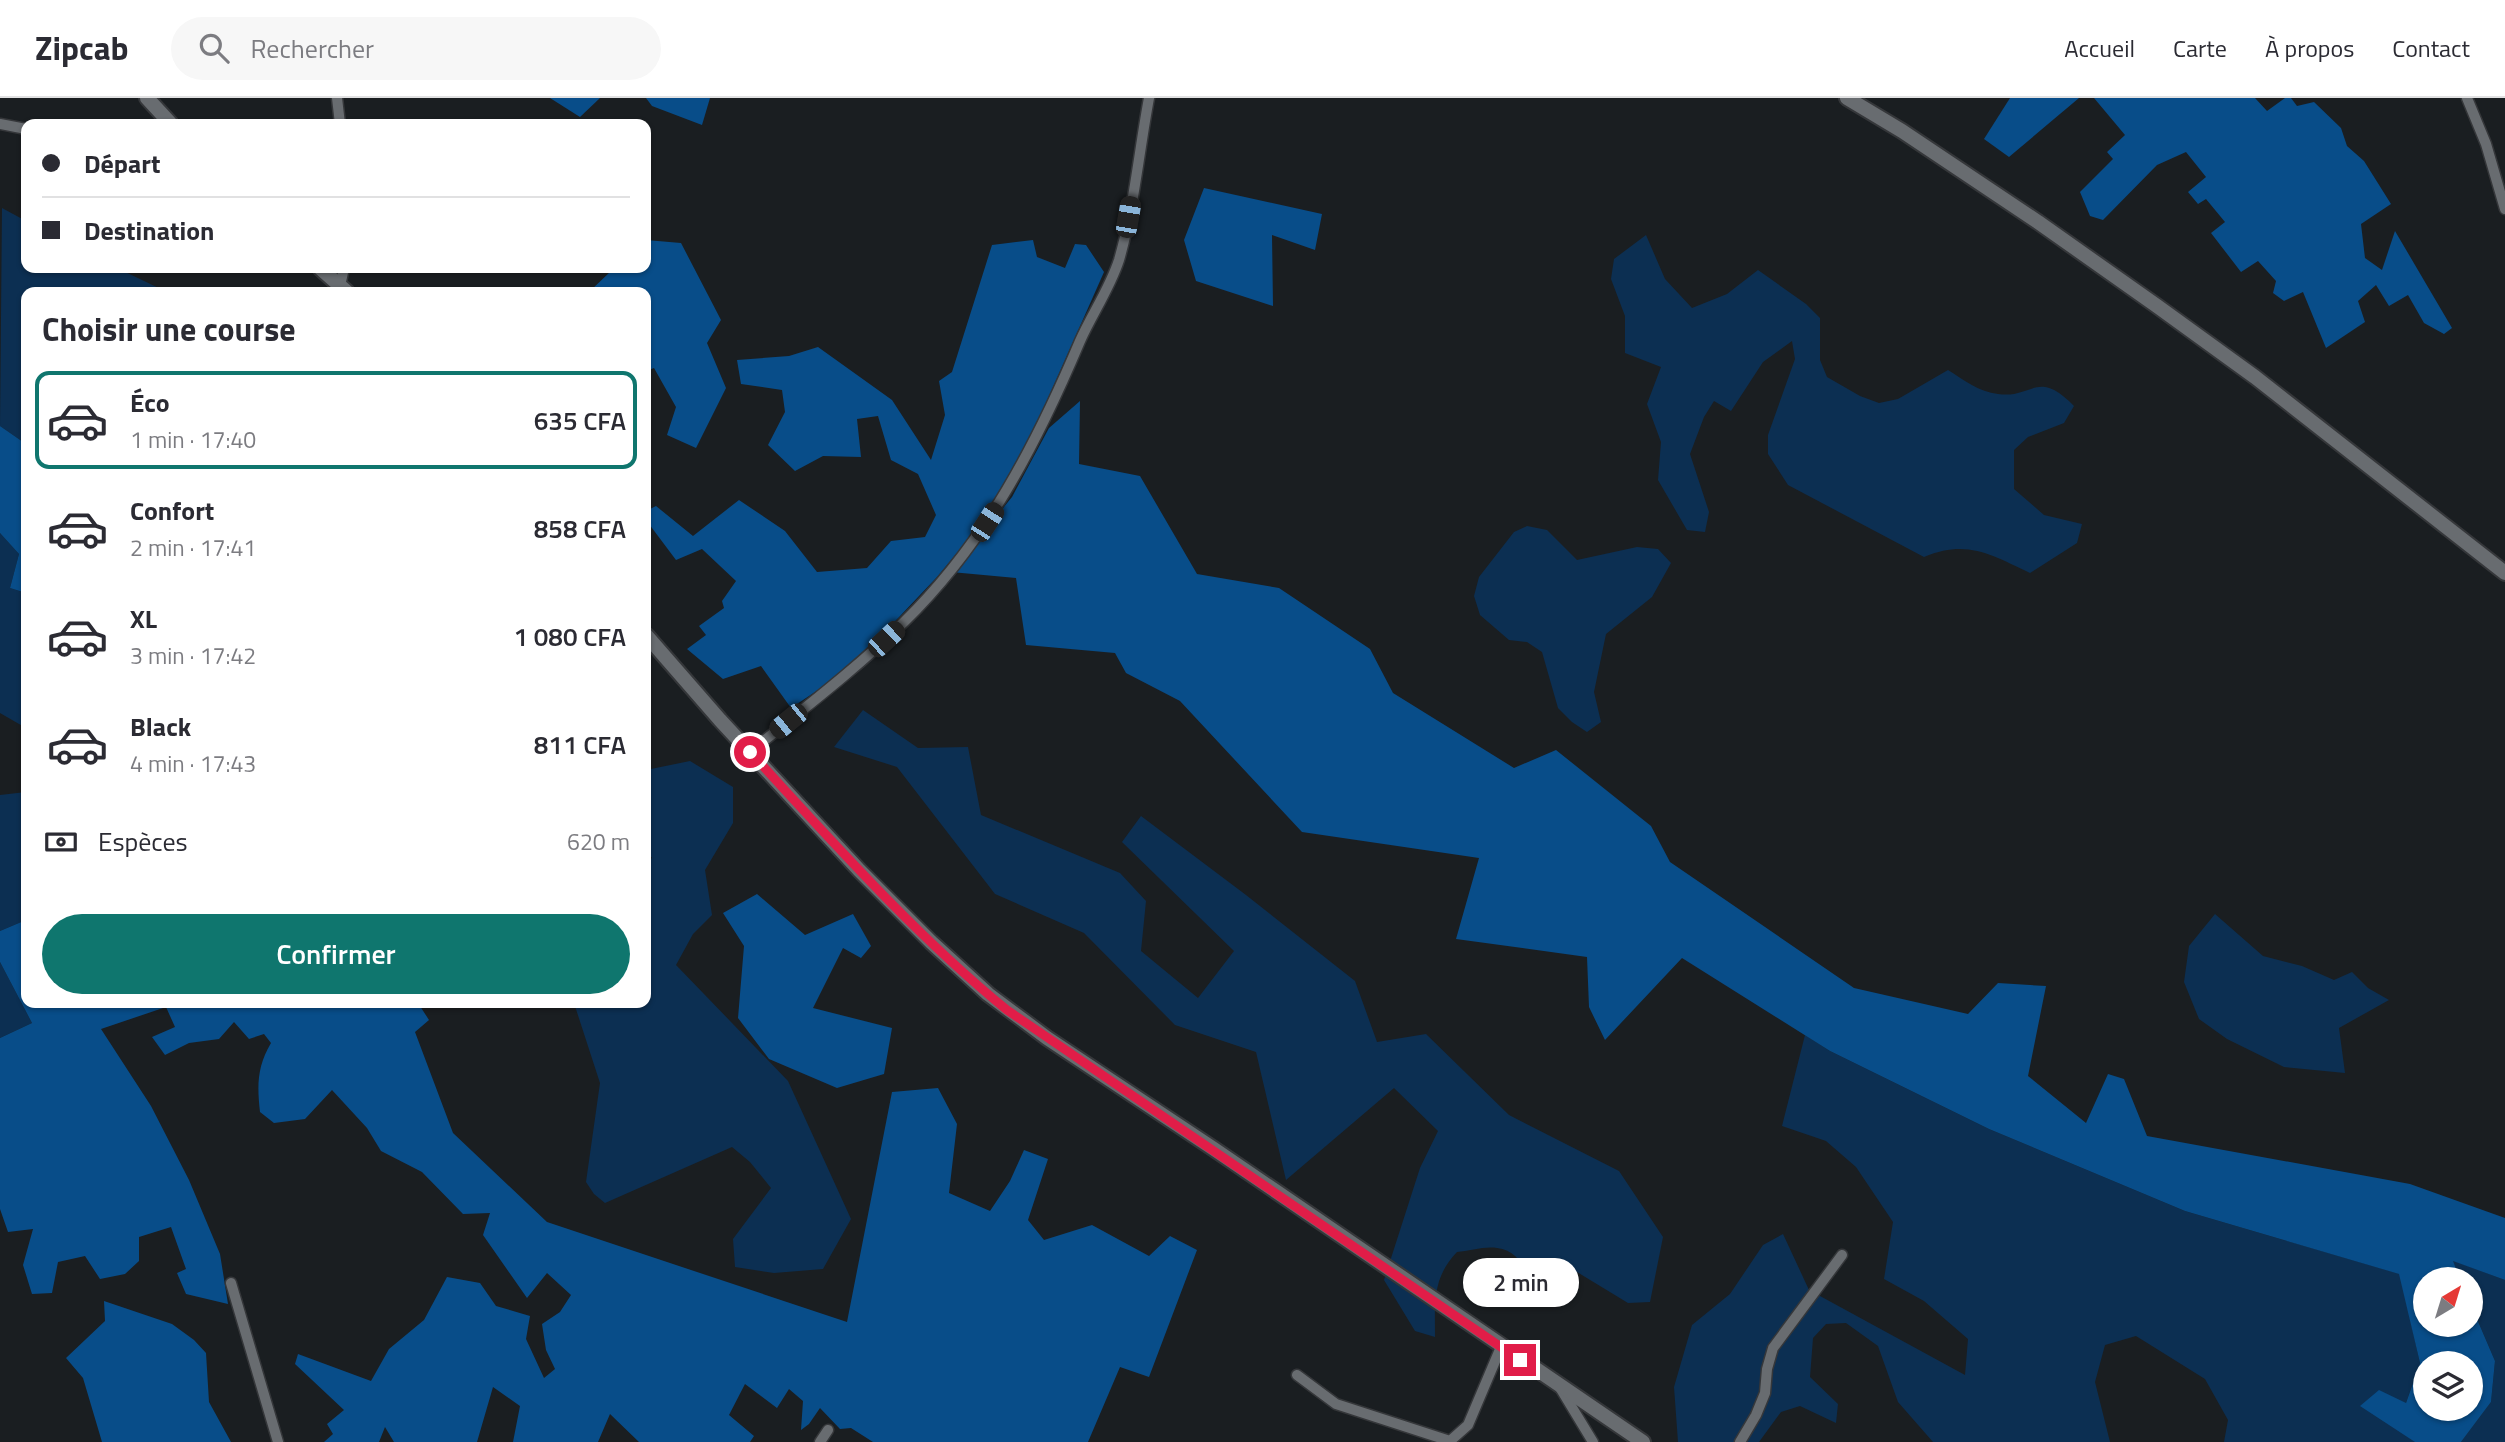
<!DOCTYPE html>
<html lang="fr">
<head>
<meta charset="utf-8">
<style>
	body { margin:0; font-family:"Titillium Web",sans-serif; background:#f7f7f7; color:#2b2b33; height:100vh; display:flex; flex-direction:column; font-size:26px; white-space:nowrap }
	* { box-sizing:border-box; margin:0 }
	p { font-size:23px; color:#7c7c81 }
	.icon { flex:none; width:38px; height:38px; fill:none; stroke:currentColor; stroke-width:2; stroke-linecap:round; stroke-linejoin:round }
	.map { position:relative; flex:1; overflow:hidden }
	.details { position:absolute; left:21px; top:189px; width:630px; height:721px; display:flex; flex-direction:column; background:#fff; border-radius:14px; box-shadow:0 2px 5px #0004 }
	.details>* { flex:none }
	.guide { position:absolute; left:21px; top:21px; width:630px; height:154px; border-radius:14px; box-shadow:0 2px 5px #0004; display:grid; align-content:center; height:154px; padding:0 21px; background:#fff }
	.needle { width:46px; rotate:38deg }
	.controls { position:absolute; left:2413px; top:1169px; display:grid; gap:14px }
	.controls a { display:grid; place-items:center; width:70px; height:70px; border-radius:50%; background:#fff; box-shadow:0 2px 5px #0004; font-size:35px }
	.end { position:absolute; width:32px; height:32px; margin:-16px; border:9px solid #e11d48; background:#fff; box-shadow:0 0 0 4px #fff }
	.from { border-radius:50% }
	.bubble { position:absolute; height:49px; border-radius:24px; background:#fff; box-shadow:0 2px 5px #0004; font-size:23px; font-weight:600; line-height:49px; text-align:center }
	.car { position:absolute; width:21px; height:42px; margin:-21px -10px; border-radius:9px; box-shadow:0 0 5px 2px #0007; background:linear-gradient(#222 24%,#8ab4d8 0 40%,#222 0 76%,#8ab4d8 0 86%,#222 0) }
	.guide b { display:flex; align-items:center; gap:24px; height:66px; font-size:26px }
	.guide b+b { border-top:2px solid #e1e1e2 }
	.guide i { width:18px; height:18px; background:#2b2b33 }
	ul { padding:0; list-style:none }
	li { display:flex; align-items:center; gap:21px; height:98px; margin:0 14px 10px; padding:0 7px; border:4px solid transparent; border-radius:14px }
	li div { flex:1 }
	li b { display:block; font-size:26px }
	li em { font-style:normal; font-weight:600 }
	li.on { border-color:#0f766e }
	li>.icon { width:63px; height:63px; stroke-width:1.5 }
	h2 { padding:0 21px; font-size:32px; line-height:84px }
	.pay { display:flex; align-items:center; gap:18px; height:77px; padding:0 21px; font-size:26px }
	.pay p { margin-inline-start:auto }
	.cta { display:flex; gap:14px; margin-top:auto; padding:14px 21px }
	.cta a { flex:1; height:80px; border-radius:42px; background:#0f766e; color:#fff; font-size:28px; font-weight:600; line-height:80px; text-align:center }
	header { display:flex; align-items:center; gap:42px; box-sizing:border-box; height:98px; padding:0 35px; background:#fff; border-bottom:2px solid #e1e1e2 }
	header strong { font-size:33px }
	nav { display:flex; gap:38px; margin-inline-start:auto; font-size:24px }
	.search { width:490px; height:63px; background:#f7f7f7; display:flex; align-items:center; gap:18px; box-sizing:border-box; padding:0 24px; border-radius:38px; color:#7c7c81; font-size:26px }
	.map>svg:first-child { display:block }
</style>
</head>
<body>
<header>
<strong>Zipcab</strong>
<div class="search"><svg class="icon" aria-label="search" viewBox="0 0 24 24"><circle cx="10" cy="10" r="6"/><path d="M15 15l6 6"/></svg>Rechercher</div>
<nav><a>Accueil</a><a>Carte</a><a>À propos</a><a>Contact</a></nav>
</header>
<div class="map">
<svg width="2505" height="1344" viewBox="0 0 2505 1344">
	<rect width="100%" height="100%" fill="#1a1e21"/>
	<g fill="#0c2f52">
		<polygon points="2,110 26,123 26,170 117,170 167,194 26,194 26,346 0,328"/>
		<path d="M1646,137L1665,181L1692,210L1727,196L1758,172L1806,206L1820,220V262L1827,279L1860,298L1879,305L1898,301L1948,272C1964,282 1979,294 1998,296C2033,301 2037,270 2074,308L2064,325L2028,339L2014,352V391L2044,417L2082,426L2077,445L2030,475C1991,457 1968,441 1924,459L1788,387L1768,356V337L1795,261L1792,243L1763,264L1731,313L1714,303L1704,319L1690,356L1709,414L1705,434L1687,432L1658,382L1661,344L1647,306L1661,269L1625,255V218L1611,181L1614,161Z"/>
		<polygon points="1527,428 1547,432 1577,462 1637,449 1658,451 1671,465 1652,499 1606,536 1594,594 1601,624 1587,634 1572,624 1558,610 1542,554 1527,544 1509,542 1480,517 1474,498 1479,479 1514,434"/>
		<polygon points="0,435 19,456 10,490 26,495 26,630 0,615"/>
		<path d="M863,612L918,650L968,649L981,717L1120,775L1146,803L1141,853L1198,900L1234,853L1122,744L1141,718L1246,797L1355,883L1377,944L1426,936L1509,1017L1619,1073L1663,1139L1650,1204L1628,1205L1577,1174L1550,1201L1531,1196C1529,1176 1521,1153 1497,1150C1485,1148 1469,1153 1457,1154C1432,1180 1435,1205 1435,1239L1415,1233L1384,1182L1420,1070L1438,1033L1394,990L1286,1082L1256,954L1175,927L1084,835L995,796L897,669L834,649Z"/>
		<polygon points="690,663 733,689 733,725 705,772 712,817 693,836 676,867 788,983 851,1121 823,1171 774,1175 735,1169 733,1141 771,1090 750,1064 732,1049 605,1105 594,1096 586,1084 600,985 574,905 646,905 646,773 652,759 646,759 646,672"/>
		<polygon points="26,694 26,822 0,833 0,697"/>
		<polygon points="2215,816 2263,858 2302,868 2334,882 2352,874 2368,890 2389,902 2339,930 2345,975 2284,969 2227,941 2199,921 2184,884 2189,848"/>
		<polygon points="0,864 32,925 0,940"/>
		<polygon points="1805,937 1830,953 1989,1031 2185,1113 2400,1176 2420,1265 2406,1305 2415,1344 2224,1344 2228,1322 2205,1281 2136,1238 2105,1247 2095,1284 2110,1344 1933,1344 1898,1304 1878,1248 1846,1225 1826,1226 1813,1240 1810,1279 1838,1306 1836,1325 1800,1308 1781,1314 1759,1344 1678,1344 1674,1289 1692,1227 1730,1196 1763,1147 1783,1136 1809,1192 1965,1277 1968,1241 1924,1203 1884,1181 1893,1124 1856,1069 1826,1043 1782,1028"/>
		<polygon points="2452,1162 2505,1182 2505,1344 2461,1344 2491,1304 2495,1263 2471,1207 2471,1181 2460,1181"/>
	</g>
	<g fill="#084d89" fill-rule="evenodd">
		<polygon points="550,0 600,0 580,19"/>
		<polygon points="646,0 710,0 702,27 652,8"/>
		<polygon points="2010,0 2079,0 2009,59 1984,41"/>
		<polygon points="2094,0 2255,0 2267,13 2285,0 2291,0 2297,8 2314,4 2341,30 2347,48 2364,63 2391,106 2361,126 2365,160 2382,172 2395,133 2452,230 2444,236 2424,225 2408,197 2389,208 2376,187 2358,203 2365,224 2326,250 2303,194 2284,203 2273,195 2276,183 2258,163 2241,174 2211,135 2225,124 2206,101 2198,106 2188,94 2206,79 2186,54 2157,67 2103,122 2090,118 2080,94 2113,61 2107,54 2125,37"/>
		<polygon points="1204,90 1322,116 1315,152 1272,137 1273,208 1196,183 1184,142"/>
		<polygon points="646,142 681,145 721,222 707,245 726,290 696,350 667,337 676,309 654,270 646,273 646,194 589,194 610,174 611,170 646,170"/>
		<polygon points="1033,142 1037,159 1065,170 1075,146 1086,147 1104,174 1034,332 981,426 937,479 883,536 827,586 791,610 761,568 723,581 687,551 706,537 699,528 724,510 722,503 736,483 702,451 676,462 646,422 646,413 656,408 693,438 739,402 785,433 817,474 867,470 891,443 925,439 936,417 918,376 891,362 878,318 857,321 861,359 823,358 795,373 768,347 785,314 782,292 741,286 737,262 789,258 818,249 892,302 931,362 945,317 939,283 952,274 992,147"/>
		<path d="M1080,303L1079,366L1140,378L1197,476L1279,490L1370,551L1393,595L1514,670L1556,652L1651,728L1670,764L1854,890L1968,916L1998,885L2046,888L2028,978L2086,1025L2108,976L2124,981L2147,1038L2410,1086L2505,1120V1182L2453,1163L2460,1181H2426V1227H2471V1207L2495,1263L2491,1304L2461,1344H2415L2360,1308L2379,1292L2406,1305L2420,1265L2399,1176L2185,1113L1989,1031L1830,953L1682,860L1605,942L1589,909L1587,859L1456,841L1479,760L1302,734L1180,603L1126,575L1115,555L1026,547L1016,480L951,474L1012,399L1049,330ZM2426,1265H2471V1311H2426Z"/>
		<polygon points="0,328 26,346 26,495 10,490 19,456 0,435"/>
		<polygon points="757,796 805,837 853,816 871,848 861,860 843,850 813,910 892,930 884,976 837,990 769,961 738,920 744,848 723,815"/>
		<path d="M26,822V905H418L429,922L415,934L453,1035L547,1124L847,1224L892,994L938,990L957,1026L949,1095L990,1113L1010,1083L1024,1052L1048,1061L1028,1122L1044,1142L1092,1127L1149,1158L1170,1138L1197,1152L1149,1279L1120,1269L1088,1344H873L851,1330L840,1331L820,1310L809,1326L801,1332L803,1303L789,1291L777,1310L745,1286L729,1317L754,1338L750,1344H639L610,1316L598,1344H513L520,1308L493,1289L477,1344H394L385,1329L379,1344H324L333,1336L327,1326L344,1312L295,1266L298,1256L371,1283L389,1251L424,1222L447,1179L480,1185L496,1208L530,1218L526,1241L544,1280L555,1271L546,1252L542,1226L560,1214L571,1197L547,1175L527,1200L483,1137L490,1115L463,1116L422,1074L381,1053L367,1030L332,992L305,1021L274,1025L260,1014C257,987 257,969 271,945L264,936L249,941L234,924L219,941L189,945L165,957L152,939L175,929L166,909L101,931L151,1008L189,1082L220,1156L228,1206L186,1196L177,1175L186,1171L171,1129L139,1139V1163L125,1176L100,1181L85,1158L58,1164L52,1195L32,1196L23,1167L33,1131L8,1134L0,1111V940L32,925L0,864V833Z"/>
		<polygon points="104,1203 172,1226 194,1242 206,1255 209,1304 231,1344 102,1344 83,1280 66,1260 105,1223"/>
	</g>
	<g fill="none" stroke-linecap="round" stroke-linejoin="round">
		<g stroke="#35373a" stroke-width="13">
			<g id="street">
				<polyline points="337,0 340,26"/>
				<polyline points="2467,0 2486,46 2505,111"/>
				<polyline points="0,26 26,31"/>
				<polyline points="340,188 344,170"/>
				<path d="M750,654C802,612 856,571 904,524C986,444 1036,347 1080,243C1092,216 1110,190 1119,162C1134,110 1139,53 1149,0"/>
				<polyline points="231,1185 278,1344"/>
				<polyline points="1297,1277 1336,1306 1450,1343 1468,1327 1501,1249"/>
				<polyline points="1559,1288 1593,1344"/>
				<polyline points="820,1344 828,1332"/>
				<polyline points="1740,1344 1756,1317 1765,1295 1767,1271 1773,1250 1842,1157"/>
			</g>
		</g>
		<g stroke="#35373a" stroke-width="18">
			<g id="secondary">
				<polyline points="147,0 171,26"/>
				<polyline points="1847,0 1902,33 2038,124 2157,208 2255,279 2505,475"/>
				<polyline points="320,170 347,194"/>
				<polyline points="646,537 720,622 859,772 931,844 988,896 1047,940 1214,1051 1643,1344"/>
			</g>
		</g>
		<use href="#street" stroke="#686c70" stroke-width="10"/>
		<use href="#secondary" stroke="#686c70" stroke-width="14"/>
	</g>
	<g fill="none" stroke-linecap="round" stroke-linejoin="round">
		<path stroke="#e11d48" stroke-width="9" d="M750,654C832,743 913,835 1007,912L1520,1262"/>
	</g>
</svg>
<div class="controls">
<a><svg class="needle" viewBox="-14 -14 28 28"><path d="M0-13l5 13h-10z" fill="#e53935"/><path d="M0 13l5-13h-10z" fill="#7c7c81"/></svg></a>
<a><svg class="icon" aria-label="layers" viewBox="0 0 24 24"><path d="M12 4l9 5-9 5-9-5zM3 14l9 5 9-5"/></svg></a>
</div>
<i class="end from" style="left:750px;top:654px"></i>
<i class="end" style="left:1520px;top:1262px"></i>
<div class="bubble" style="left:1463px;top:1160px;width:116px">2 min</div>
<i class="car" style="left:1128px;top:119px;rotate:10deg"></i>
<i class="car" style="left:987px;top:424px;rotate:33deg"></i>
<i class="car" style="left:886px;top:541px;rotate:47deg"></i>
<i class="car" style="left:788px;top:623px;rotate:231deg"></i>
<div class="guide">
<b><i class="from"></i>Départ</b>
<b><i></i>Destination</b>
</div>
<section class="details">
<h2>Choisir une course</h2>
<ul>
<li class="on"><svg class="icon" aria-label="car" viewBox="0 0 24 24"><path d="M5 17H2v-5l4-1 3-4h7l3 4 3 1v5h-3M9 17h6M6 11h13"/><circle cx="7" cy="17" r="2"/><circle cx="17" cy="17" r="2"/></svg><div><b>Éco</b><p>1 min · 17:40</p></div><em>635 CFA</em></li>
<li><svg class="icon" aria-label="car" viewBox="0 0 24 24"><path d="M5 17H2v-5l4-1 3-4h7l3 4 3 1v5h-3M9 17h6M6 11h13"/><circle cx="7" cy="17" r="2"/><circle cx="17" cy="17" r="2"/></svg><div><b>Confort</b><p>2 min · 17:41</p></div><em>858 CFA</em></li>
<li><svg class="icon" aria-label="car" viewBox="0 0 24 24"><path d="M5 17H2v-5l4-1 3-4h7l3 4 3 1v5h-3M9 17h6M6 11h13"/><circle cx="7" cy="17" r="2"/><circle cx="17" cy="17" r="2"/></svg><div><b>XL</b><p>3 min · 17:42</p></div><em>1 080 CFA</em></li>
<li><svg class="icon" aria-label="car" viewBox="0 0 24 24"><path d="M5 17H2v-5l4-1 3-4h7l3 4 3 1v5h-3M9 17h6M6 11h13"/><circle cx="7" cy="17" r="2"/><circle cx="17" cy="17" r="2"/></svg><div><b>Black</b><p>4 min · 17:43</p></div><em>811 CFA</em></li>
</ul>
<div class="pay"><svg class="icon" aria-label="cash" viewBox="0 0 24 24"><path d="M3 7h18v10H3z"/><circle cx="12" cy="12" r="2"/></svg>Espèces<p>620 m</p></div>
<div class="cta"><a>Confirmer</a></div>
</section>
</div>
</body>
</html>
